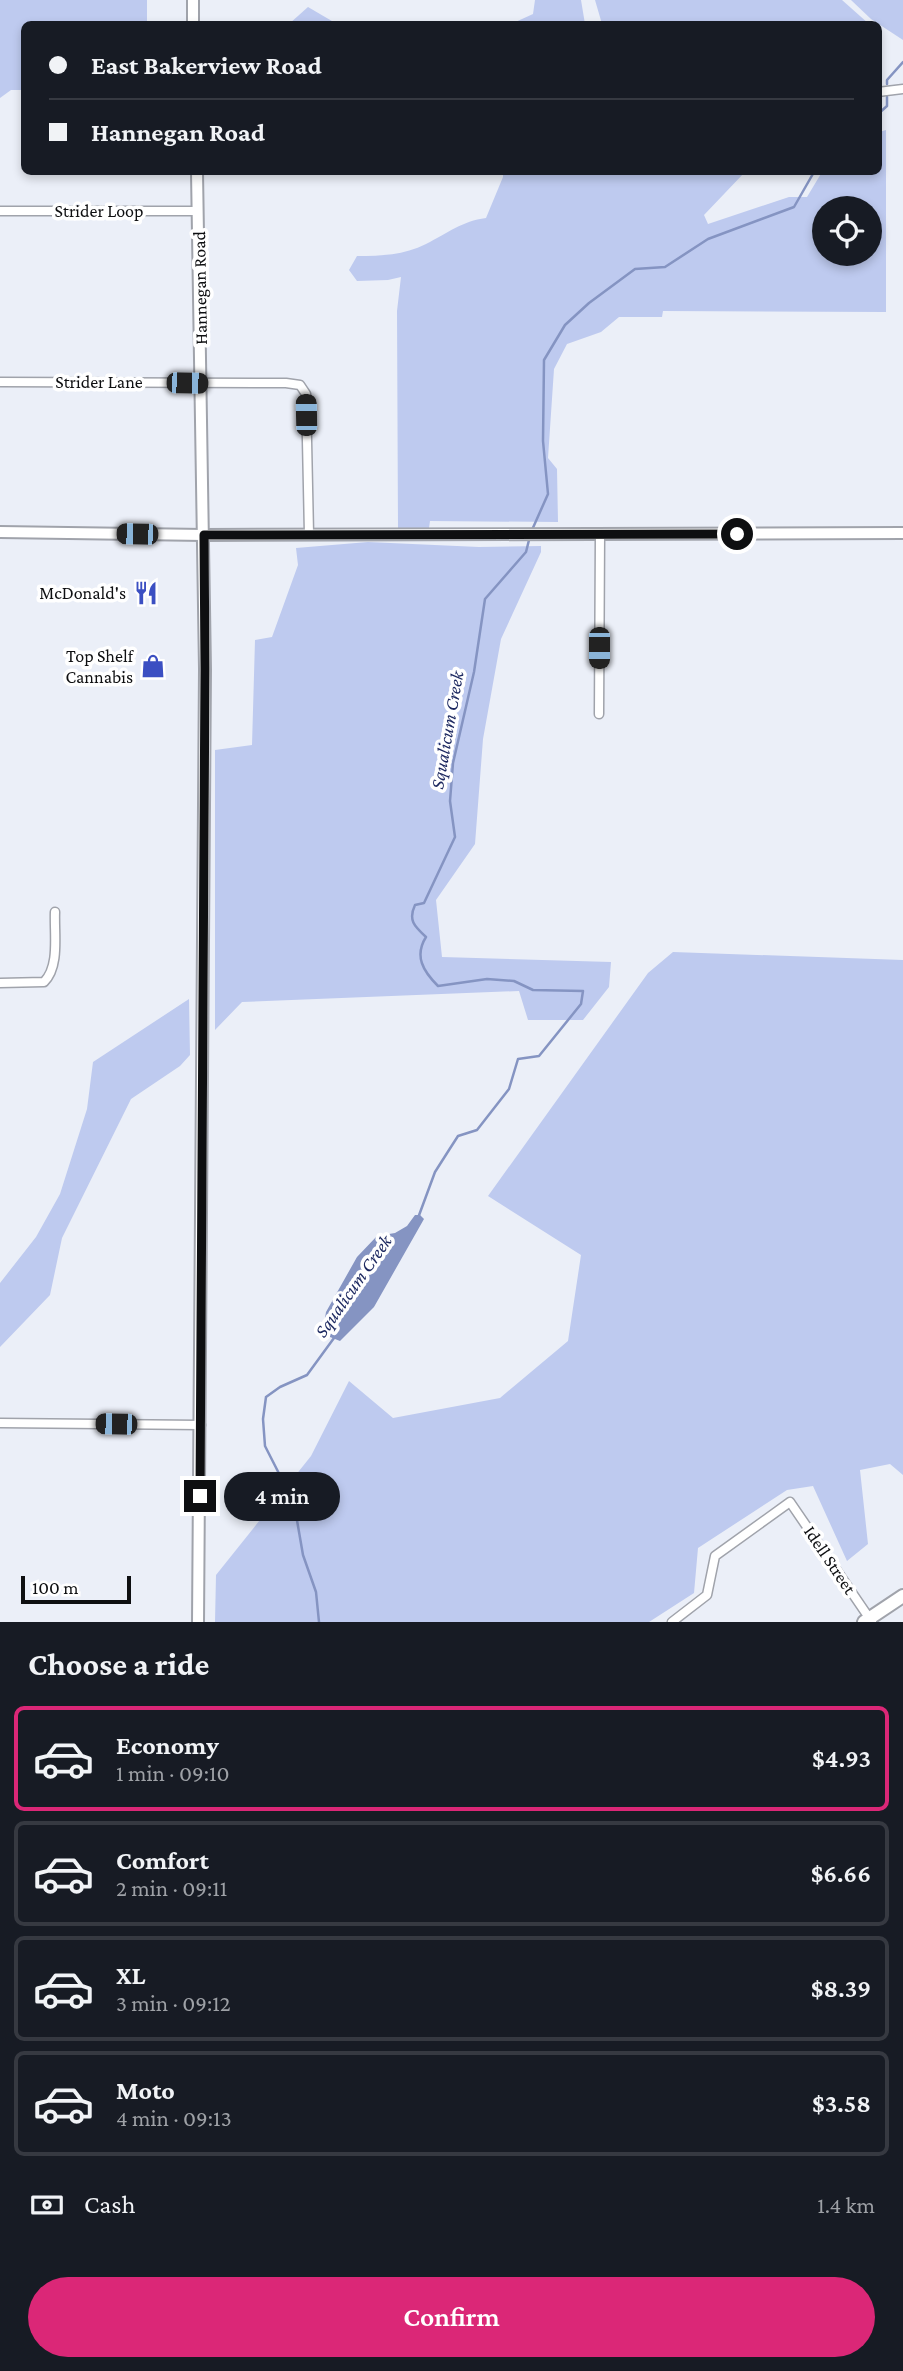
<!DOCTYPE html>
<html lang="en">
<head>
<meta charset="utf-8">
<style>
	body { margin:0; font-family:"Crimson Pro",serif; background:#242831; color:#f1f3f6; height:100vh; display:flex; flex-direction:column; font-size:26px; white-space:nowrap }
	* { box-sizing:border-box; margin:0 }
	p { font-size:23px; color:#9ea1a6 }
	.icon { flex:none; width:38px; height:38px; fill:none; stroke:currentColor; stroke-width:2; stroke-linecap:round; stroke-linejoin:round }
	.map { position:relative; height:1622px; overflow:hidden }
	.drawer { display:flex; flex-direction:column; background:#171b24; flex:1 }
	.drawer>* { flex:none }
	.guide { position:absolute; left:21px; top:21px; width:861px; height:154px; border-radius:10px; box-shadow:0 4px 10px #0003; display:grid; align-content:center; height:154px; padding:0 28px; background:#171b24 }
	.controls { position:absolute; left:812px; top:196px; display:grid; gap:14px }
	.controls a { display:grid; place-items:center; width:70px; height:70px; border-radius:50%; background:#171b24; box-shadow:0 4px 10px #0003; font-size:35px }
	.scale { position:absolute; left:21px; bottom:18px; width:110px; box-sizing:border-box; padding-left:7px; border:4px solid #0e0f11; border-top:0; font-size:19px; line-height:24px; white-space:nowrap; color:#0e0f11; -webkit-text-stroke:5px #fff; paint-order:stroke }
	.end { position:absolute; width:32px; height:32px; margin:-16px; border:9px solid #0e0f11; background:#fff; box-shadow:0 0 0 4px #fff }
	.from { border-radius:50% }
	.bubble { position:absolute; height:49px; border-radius:24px; background:#171b24; box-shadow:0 4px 10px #0003; font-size:23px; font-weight:600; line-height:49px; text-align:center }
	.car { position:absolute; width:21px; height:42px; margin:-21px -10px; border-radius:9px; box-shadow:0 0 5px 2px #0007; background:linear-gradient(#222 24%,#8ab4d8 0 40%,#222 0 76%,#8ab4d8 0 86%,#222 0) }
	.guide b { display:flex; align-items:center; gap:24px; height:66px; font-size:26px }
	.guide b+b { border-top:2px solid #363941 }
	.guide i { width:18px; height:18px; background:#f1f3f6 }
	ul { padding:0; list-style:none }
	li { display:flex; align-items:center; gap:21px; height:105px; margin:0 14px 10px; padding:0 14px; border:4px solid #363941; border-radius:10px }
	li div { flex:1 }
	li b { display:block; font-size:26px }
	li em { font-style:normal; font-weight:600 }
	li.on { border-color:#db2777 }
	li>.icon { width:63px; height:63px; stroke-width:1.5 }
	h2 { padding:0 28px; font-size:32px; line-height:84px }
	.pay { display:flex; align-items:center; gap:18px; height:77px; padding:0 28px; font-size:26px }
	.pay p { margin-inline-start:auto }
	.cta { display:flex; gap:14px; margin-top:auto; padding:14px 28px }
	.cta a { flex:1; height:80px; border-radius:42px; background:#db2777; color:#fff; font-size:28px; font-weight:600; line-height:80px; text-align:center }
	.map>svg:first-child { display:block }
</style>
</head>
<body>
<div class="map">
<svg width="903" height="1622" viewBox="0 0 903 1622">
	<rect width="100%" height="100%" fill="#ebeff8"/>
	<g fill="#becaef" fill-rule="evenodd">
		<polygon points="0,0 147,0 147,24 24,24 24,90 11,90 0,98"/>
		<polygon points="535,0 581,0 585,24 511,24 533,14"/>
		<polygon points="595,0 842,0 869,24 602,24"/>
		<polygon points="851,0 903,0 903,40 871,19"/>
		<polygon points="308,7 337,24 289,24"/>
		<path d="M886,130V312L663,311L662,317H619L601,332L567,344L554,369L548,458L557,469L558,522L430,521L429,528H398L397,311L401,277L388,280L357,281L349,270L357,256C381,256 404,255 426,244C448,233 462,221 486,218L503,177V172H745L704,215L708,224L789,197H807L822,172H878L879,132ZM824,208H870V254H824Z"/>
		<polygon points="368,542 479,547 541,546 541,552 501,639 483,739 475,844 436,900 442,957 611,962 609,987 583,1020 528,1020 519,991 242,1002 215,1030 215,750 252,745 255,640 272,637 298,565 296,548"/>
		<polygon points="673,952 903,960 903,1475 890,1464 860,1470 868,1544 847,1561 813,1486 787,1490 698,1548 694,1593 649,1622 215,1622 216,1575 311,1456 349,1381 393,1418 500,1398 568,1341 581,1255 488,1196 648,973"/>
		<polygon points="189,999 190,1055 180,1066 131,1099 62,1238 50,1295 0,1347 0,1283 36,1237 60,1194 87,1109 93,1062"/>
	</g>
	<polygon fill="#8594c2" points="415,1215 420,1215 424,1219 374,1307 340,1341 330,1337 324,1324 326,1312 357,1257 377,1236 395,1233 407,1226"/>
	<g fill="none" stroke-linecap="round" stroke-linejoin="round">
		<g stroke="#8594c2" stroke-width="2.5">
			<polyline points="887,84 887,80 903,62"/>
			<polyline points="878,114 887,106 887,97"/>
			<polyline points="532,530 548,494 543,441 544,360 565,325 589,303 635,269 665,267 708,239 794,207 814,172"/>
			<path d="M418,1218L435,1172L449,1150L458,1136L477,1130L509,1089L518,1059L539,1056L581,1004L583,991L533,990L514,981L487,979L438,986C423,971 414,956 426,937C414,926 408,920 415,905L424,903L455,837L450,801L453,763L474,672L485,599L526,552L530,536"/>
			<polyline points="319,1622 316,1592 303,1555 294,1503 265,1446 263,1419 266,1397 280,1387 307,1375 334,1338"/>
		</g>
		<g stroke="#a0a3ab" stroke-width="11">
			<g id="street">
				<polyline points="878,92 903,89"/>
				<polyline points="0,211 198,211"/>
				<polyline points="0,382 286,383 300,385 306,394 309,534"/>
				<polyline points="599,714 600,534"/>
				<path d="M0,983L44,982C60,966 54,934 55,912"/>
				<polyline points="0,1423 201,1425"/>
				<polyline points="672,1622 707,1595 715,1556 790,1502 872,1622"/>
			</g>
		</g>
		<g stroke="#a0a3ab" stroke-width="14">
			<g id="secondary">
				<polyline points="193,0 193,24"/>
				<polyline points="197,172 205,669 198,1622"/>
				<polyline points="0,532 204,535 903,533"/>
			</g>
		</g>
		<g stroke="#a0a3ab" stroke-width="16">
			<polyline id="primary" points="864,1622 903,1596"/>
		</g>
		<use href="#street" stroke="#fff" stroke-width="8"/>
		<use href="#secondary" stroke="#fff" stroke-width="10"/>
		<use href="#primary" stroke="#fff" stroke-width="12"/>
	</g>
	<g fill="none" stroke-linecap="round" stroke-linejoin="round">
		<polyline stroke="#0e0f11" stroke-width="9" points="200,1496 205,669 204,535 737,534"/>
	</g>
	<defs>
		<g id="restaurant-bare" transform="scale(1.89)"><path d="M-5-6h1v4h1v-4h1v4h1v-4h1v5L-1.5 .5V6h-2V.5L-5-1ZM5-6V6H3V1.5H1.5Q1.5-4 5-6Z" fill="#3b4fc2" stroke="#fff" stroke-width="2.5" paint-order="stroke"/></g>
		<g id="shop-bare" transform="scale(1.89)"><path d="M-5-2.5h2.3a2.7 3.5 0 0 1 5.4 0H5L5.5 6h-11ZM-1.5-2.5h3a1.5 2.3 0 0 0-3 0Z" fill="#3b4fc2" stroke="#fff" stroke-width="2.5" paint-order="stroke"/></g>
	</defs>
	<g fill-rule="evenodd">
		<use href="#restaurant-bare" x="146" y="593"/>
		<use href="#shop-bare" x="153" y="666"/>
	</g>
	<g text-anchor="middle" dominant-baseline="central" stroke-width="7" stroke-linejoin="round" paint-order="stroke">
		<g font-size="18" fill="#0e0f11" stroke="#fff">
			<text x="99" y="211">Strider Loop</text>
			<text transform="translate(200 288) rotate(-91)">Hannegan Road</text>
			<text x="99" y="382">Strider Lane</text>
			<text transform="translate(830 1560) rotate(56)">Idell Street</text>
		</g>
		<g font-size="18" fill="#0e0f11" stroke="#fff" text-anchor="end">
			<text x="126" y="593">McDonald's</text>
			<text x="133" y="656">Top Shelf<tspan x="133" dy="21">Cannabis</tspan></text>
		</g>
		<g font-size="19" font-style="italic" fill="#1b275f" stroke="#fff">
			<text transform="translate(447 730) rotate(-80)">Squalicum Creek</text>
			<text transform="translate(353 1286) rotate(-55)">Squalicum Creek</text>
		</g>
	</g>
</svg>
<div class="controls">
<a><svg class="icon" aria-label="locate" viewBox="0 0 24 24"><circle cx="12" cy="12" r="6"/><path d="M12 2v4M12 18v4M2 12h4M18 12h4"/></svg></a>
</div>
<div class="scale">100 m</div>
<i class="end from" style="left:737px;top:534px"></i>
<i class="end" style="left:200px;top:1496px"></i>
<div class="bubble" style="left:224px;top:1472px;width:116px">4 min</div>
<i class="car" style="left:187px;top:383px;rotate:91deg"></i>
<i class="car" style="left:306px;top:415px;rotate:359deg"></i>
<i class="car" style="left:137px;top:534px;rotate:271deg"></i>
<i class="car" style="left:599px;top:648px;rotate:180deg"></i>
<i class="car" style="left:116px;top:1424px;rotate:271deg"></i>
<div class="guide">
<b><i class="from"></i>East Bakerview Road</b>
<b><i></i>Hannegan Road</b>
</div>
</div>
<section class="drawer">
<h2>Choose a ride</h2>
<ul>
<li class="on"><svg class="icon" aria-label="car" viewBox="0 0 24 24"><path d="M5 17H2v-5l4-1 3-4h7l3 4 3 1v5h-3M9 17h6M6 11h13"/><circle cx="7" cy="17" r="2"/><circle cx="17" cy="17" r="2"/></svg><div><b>Economy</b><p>1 min · 09:10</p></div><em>$4.93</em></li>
<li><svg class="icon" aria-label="car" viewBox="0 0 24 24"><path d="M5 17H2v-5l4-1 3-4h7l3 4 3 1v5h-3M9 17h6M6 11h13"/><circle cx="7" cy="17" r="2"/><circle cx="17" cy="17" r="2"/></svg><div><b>Comfort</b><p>2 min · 09:11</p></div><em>$6.66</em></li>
<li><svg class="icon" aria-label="car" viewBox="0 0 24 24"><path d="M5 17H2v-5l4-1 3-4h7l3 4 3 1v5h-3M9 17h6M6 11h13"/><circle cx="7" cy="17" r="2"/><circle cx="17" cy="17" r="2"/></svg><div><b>XL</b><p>3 min · 09:12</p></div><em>$8.39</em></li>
<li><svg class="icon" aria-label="car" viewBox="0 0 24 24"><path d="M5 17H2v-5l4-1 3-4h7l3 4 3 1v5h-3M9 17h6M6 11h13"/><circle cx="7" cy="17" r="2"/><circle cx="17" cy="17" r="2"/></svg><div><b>Moto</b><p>4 min · 09:13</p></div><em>$3.58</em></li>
</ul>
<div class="pay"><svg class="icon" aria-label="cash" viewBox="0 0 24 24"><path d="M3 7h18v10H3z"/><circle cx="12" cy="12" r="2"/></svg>Cash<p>1.4 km</p></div>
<div class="cta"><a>Confirm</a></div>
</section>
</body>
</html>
